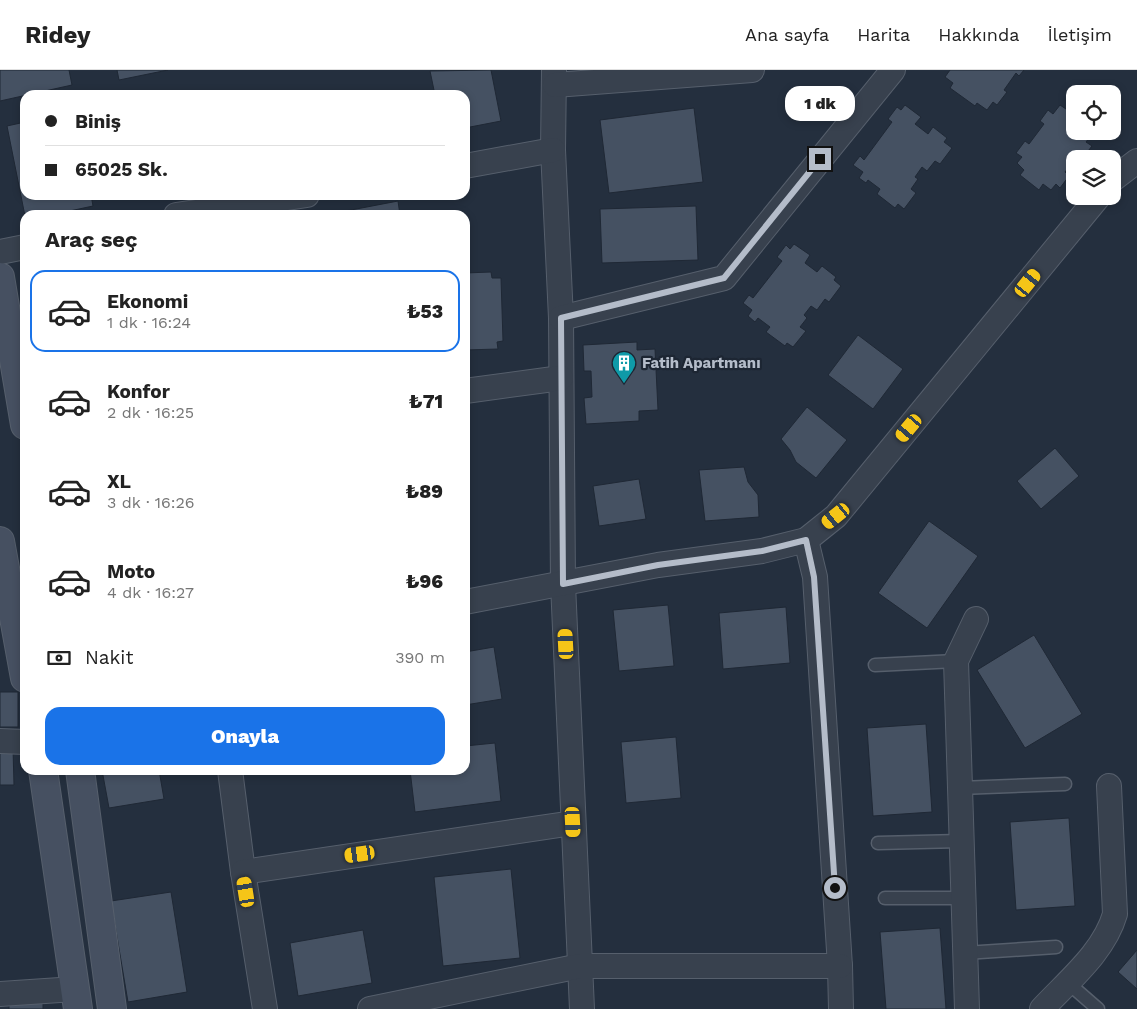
<!DOCTYPE html>
<html lang="tr">
<head>
<meta charset="utf-8">
<style>
	body { margin:0; font-family:"Work Sans",sans-serif; background:#f6f6f6; color:#222; height:100vh; display:flex; flex-direction:column; font-size:19px; white-space:nowrap }
	* { box-sizing:border-box; margin:0 }
	p { font-size:16px; color:#767676 }
	.icon { flex:none; width:28px; height:28px; fill:none; stroke:currentColor; stroke-width:2; stroke-linecap:round; stroke-linejoin:round }
	.map { position:relative; flex:1; overflow:hidden }
	.details { position:absolute; left:20px; top:140px; width:450px; height:565px; display:flex; flex-direction:column; background:#fff; border-radius:15px; box-shadow:0 2px 8px #0003 }
	.details>* { flex:none }
	.hud { position:absolute; left:20px; top:20px; width:450px; height:110px; border-radius:15px; box-shadow:0 2px 8px #0003; display:grid; align-content:center; height:110px; padding:0 25px; background:#fff }
	.buttons { position:absolute; left:1066px; top:15px; display:grid; gap:10px }
	.buttons a { display:grid; place-items:center; width:55px; height:55px; border-radius:10px; background:#fff; box-shadow:0 2px 8px #0003; font-size:25px }
	.end { position:absolute; width:22px; height:22px; margin:-11px; border:6px solid #b4bcc9; background:#111; box-shadow:0 0 0 2px #111 }
	.from { border-radius:50% }
	.bubble { position:absolute; height:35px; border-radius:15px; background:#fff; box-shadow:0 2px 8px #0003; font-size:16px; font-weight:800; line-height:35px; text-align:center }
	.car { position:absolute; width:15px; height:30px; margin:-15px -8px; border-radius:6px; box-shadow:0 0 4px 1px #0007; background:linear-gradient(#f5c518 24%,#345 0 40%,#f5c518 0 76%,#345 0 86%,#f5c518 0) }
	.hud b { display:flex; align-items:center; gap:18px; height:48px; font-size:19px }
	.hud b+b { border-top:1px solid #e0e0e0 }
	.hud i { width:12px; height:12px; background:#222 }
	ul { padding:0; list-style:none }
	li { display:flex; align-items:center; gap:15px; height:82px; margin:0 10px 8px; padding:0 15px; border:2px solid transparent; border-radius:15px }
	li div { flex:1 }
	li b { display:block; font-size:19px }
	li em { font-style:normal; font-weight:800 }
	li.on { border-color:#1a73e8 }
	li>.icon { width:45px; height:45px; stroke-width:1.5 }
	h2 { padding:0 25px; font-size:22px; line-height:60px }
	.pay { display:flex; align-items:center; gap:12px; height:55px; padding:0 25px; font-size:19px }
	.pay p { margin-inline-start:auto }
	.action { display:flex; gap:10px; margin-top:auto; padding:10px 25px }
	.action a { flex:1; height:58px; border-radius:15px; background:#1a73e8; color:#fff; font-size:20px; font-weight:800; line-height:58px; text-align:center }
	header { display:flex; align-items:center; gap:30px; box-sizing:border-box; height:70px; padding:0 25px; background:#fff; border-bottom:1px solid #e0e0e0 }
	header strong { font-size:24px }
	nav { display:flex; gap:28px; margin-inline-start:auto; font-size:18px }
	.map>svg:first-child { display:block }
</style>
</head>
<body>
<header>
<strong>Ridey</strong>
<nav><a>Ana sayfa</a><a>Harita</a><a>Hakkında</a><a>İletişim</a></nav>
</header>
<div class="map">
<svg width="1137" height="939" viewBox="0 0 1137 939">
	<rect width="100%" height="100%" fill="#242f3e"/>
	<g fill="#455162" stroke="#1f2835">
		<polygon points="0,0 69,0 72,15 0,31"/>
		<polygon points="117,0 168,0 119,10"/>
		<polygon points="491,0 501,51 465,58 465,25 435,25 430,1"/>
		<polygon points="950,0 1024,0 1019,6 1016,3 1004,20 1007,22 997,35 993,32 987,40 977,33 975,36 950,18 953,13 945,7"/>
		<polygon points="905,35 921,47 915,54 928,64 933,57 947,68 944,72 952,78 940,94 935,91 927,101 922,97 915,107 918,109 911,119 916,123 904,139 898,134 895,138 877,124 880,119 868,110 866,113 859,108 863,102 853,95 860,86 864,90 892,52 888,49 897,37 901,40"/>
		<polygon points="1060,35 1066,39 1069,35 1075,40 1075,61 1089,61 1092,64 1086,72 1092,76 1085,85 1081,81 1075,89 1065,102 1069,106 1060,118 1056,114 1051,120 1043,114 1039,120 1020,105 1024,100 1017,93 1022,87 1016,83 1025,71 1029,74 1044,54 1040,51 1048,40 1053,44"/>
		<polygon points="694,38 703,112 609,123 600,50"/>
		<polygon points="25,52 25,125 91,125 93,136 51,145 25,146 7,56"/>
		<polygon points="398,131 400,145 325,145"/>
		<polygon points="696,136 698,190 602,193 600,139"/>
		<polygon points="794,174 810,185 805,193 817,202 822,196 836,207 834,210 841,216 829,232 825,229 817,240 811,236 804,245 807,248 800,257 806,261 793,277 787,273 785,276 766,262 770,257 758,248 755,252 748,246 752,240 743,233 749,225 753,228 782,191 777,187 786,175 790,179"/>
		<polygon points="491,202 492,208 501,208 503,271 497,272 498,279 465,280 465,203"/>
		<polygon points="858,265 903,299 873,339 828,305"/>
		<polygon points="637,272 637,280 655,279 658,340 639,341 639,351 586,354 584,328 592,327 591,301 584,301 583,275"/>
		<polygon points="807,337 847,370 816,408 796,392 790,380 781,369"/>
		<polygon points="1055,378 1079,406 1041,439 1017,411"/>
		<polygon points="744,397 748,412 758,425 759,447 705,451 699,400"/>
		<polygon points="639,409 646,449 599,456 593,416"/>
		<polygon points="929,451 978,486 927,558 878,523"/>
		<polygon points="668,535 674,596 619,601 613,540"/>
		<polygon points="786,537 790,593 723,599 719,543"/>
		<polygon points="1034,565 1082,644 1025,678 977,600"/>
		<polygon points="494,577 502,629 465,635 465,582"/>
		<rect x="0" y="622" width="18" height="35"/>
		<polygon points="926,654 932,742 873,746 867,658"/>
		<polygon points="676,667 681,728 626,733 621,672"/>
		<polygon points="495,673 501,731 415,742 410,700 465,700 465,676"/>
		<polygon points="0,677 13,677 14,715 0,715"/>
		<polygon points="102,700 159,700 164,729 109,738"/>
		<polygon points="1069,748 1075,836 1016,840 1010,752"/>
		<polygon points="511,799 520,888 443,896 434,807"/>
		<polygon points="171,822 187,922 128,932 111,831"/>
		<polygon points="940,858 946,939 886,939 880,862"/>
		<polygon points="363,860 372,913 298,926 290,873"/>
		<polygon points="1137,880 1137,919 1118,902"/>
		<rect x="9" y="933" width="34" height="6"/>
	</g>
	<g fill="none" stroke-linecap="round" stroke-linejoin="round">
		<g stroke="#565f6c" stroke-width="15">
			<g id="service">
				<polyline points="875,595 956,591"/>
				<polyline points="960,718 1065,714"/>
				<polyline points="878,773 961,771"/>
				<polyline points="885,828 963,828"/>
				<polyline points="965,883 1056,877"/>
				<polyline points="1067,912 1098,939"/>
			</g>
		</g>
		<g stroke="#565f6c" stroke-width="26">
			<g id="minor">
				<polyline points="554,0 553,80 561,248 563,514 582,939"/>
				<polyline points="555,15 752,0"/>
				<polyline points="465,96 553,80"/>
				<polyline points="1112,110 1137,91"/>
				<polyline points="176,145 307,125"/>
				<polyline points="0,182 25,177"/>
				<polyline points="561,248 724,208 893,0"/>
				<polyline points="465,321 561,308"/>
				<polyline points="806,470 815,507 840,896 841,939"/>
				<polyline points="465,532 658,495 762,481 806,470 836,446 1099,126"/>
				<polyline points="0,671 25,672"/>
				<polyline points="230,700 243,802 265,939"/>
				<polyline points="243,802 573,753"/>
				<polyline points="0,924 75,919"/>
				<polyline points="370,939 580,896 840,896"/>
				<polyline points="967,939 956,591 976,549"/>
				<path d="M1042,939C1069,910 1104,882 1115,844L1109,716"/>
			</g>
		</g>
		<g stroke="#565f6c" stroke-width="30">
			<g id="secondary">
				<polyline points="0,207 25,355"/>
				<polyline points="0,471 25,608"/>
				<polyline points="43,700 78,939"/>
				<polyline points="80,700 112,939"/>
			</g>
		</g>
		<use href="#service" stroke="#38414e" stroke-width="12"/>
		<use href="#minor" stroke="#38414e" stroke-width="24"/>
		<use href="#secondary" stroke="#465061" stroke-width="28"/>
	</g>
	<g fill="none" stroke-linecap="round" stroke-linejoin="round">
		<polyline stroke="#b4bcc9" stroke-width="6" points="820,89 724,208 561,248 563,514 658,495 762,481 806,470 814,507 835,818"/>
	</g>
	<defs>
		<g id="building-pin" transform="scale(1.25)"><path d="M0 17L-7.5 6A9.5 9.5 0 1 1 7.5 6Z" fill="#0f9aa8" stroke="#1d2633"/><path d="M-4-6H4V6H1V3H-1V6H-4ZM-2.5-4.3h1.7v1.8h-1.7ZM.8-4.3h1.7v1.8H.8ZM-2.5-1h1.7V.8h-1.7ZM.8-1h1.7V.8H.8Z" fill="#fff"/></g>
	</defs>
	<g fill-rule="evenodd">
		<use href="#building-pin" x="624" y="293"/>
	</g>
	<g text-anchor="middle" dominant-baseline="central" stroke-width="4.5" stroke-linejoin="round" paint-order="stroke">
		<g font-size="15" font-weight="bold" fill="#b4bcc9" stroke="#1d2633" text-anchor="start">
			<text x="642" y="293">Fatih Apartmanı</text>
		</g>
	</g>
</svg>
<div class="buttons">
<a><svg class="icon" aria-label="locate" viewBox="0 0 24 24"><circle cx="12" cy="12" r="6"/><path d="M12 2v4M12 18v4M2 12h4M18 12h4"/></svg></a>
<a><svg class="icon" aria-label="layers" viewBox="0 0 24 24"><path d="M12 4l9 5-9 5-9-5zM3 14l9 5 9-5"/></svg></a>
</div>
<i class="end from" style="left:835px;top:818px"></i>
<i class="end" style="left:820px;top:89px"></i>
<div class="bubble" style="left:785px;top:16px;width:70px">1 dk</div>
<i class="car" style="left:1028px;top:213px;rotate:39deg"></i>
<i class="car" style="left:909px;top:358px;rotate:220deg"></i>
<i class="car" style="left:836px;top:446px;rotate:231deg"></i>
<i class="car" style="left:566px;top:574px;rotate:357deg"></i>
<i class="car" style="left:573px;top:752px;rotate:177deg"></i>
<i class="car" style="left:360px;top:784px;rotate:262deg"></i>
<i class="car" style="left:246px;top:822px;rotate:351deg"></i>
<div class="hud">
<b><i class="from"></i>Biniş</b>
<b><i></i>65025 Sk.</b>
</div>
<section class="details">
<h2>Araç seç</h2>
<ul>
<li class="on"><svg class="icon" aria-label="car" viewBox="0 0 24 24"><path d="M5 17H2v-5l4-1 3-4h7l3 4 3 1v5h-3M9 17h6M6 11h13"/><circle cx="7" cy="17" r="2"/><circle cx="17" cy="17" r="2"/></svg><div><b>Ekonomi</b><p>1 dk · 16:24</p></div><em>₺53</em></li>
<li><svg class="icon" aria-label="car" viewBox="0 0 24 24"><path d="M5 17H2v-5l4-1 3-4h7l3 4 3 1v5h-3M9 17h6M6 11h13"/><circle cx="7" cy="17" r="2"/><circle cx="17" cy="17" r="2"/></svg><div><b>Konfor</b><p>2 dk · 16:25</p></div><em>₺71</em></li>
<li><svg class="icon" aria-label="car" viewBox="0 0 24 24"><path d="M5 17H2v-5l4-1 3-4h7l3 4 3 1v5h-3M9 17h6M6 11h13"/><circle cx="7" cy="17" r="2"/><circle cx="17" cy="17" r="2"/></svg><div><b>XL</b><p>3 dk · 16:26</p></div><em>₺89</em></li>
<li><svg class="icon" aria-label="car" viewBox="0 0 24 24"><path d="M5 17H2v-5l4-1 3-4h7l3 4 3 1v5h-3M9 17h6M6 11h13"/><circle cx="7" cy="17" r="2"/><circle cx="17" cy="17" r="2"/></svg><div><b>Moto</b><p>4 dk · 16:27</p></div><em>₺96</em></li>
</ul>
<div class="pay"><svg class="icon" aria-label="cash" viewBox="0 0 24 24"><path d="M3 7h18v10H3z"/><circle cx="12" cy="12" r="2"/></svg>Nakit<p>390 m</p></div>
<div class="action"><a>Onayla</a></div>
</section>
</div>
</body>
</html>
